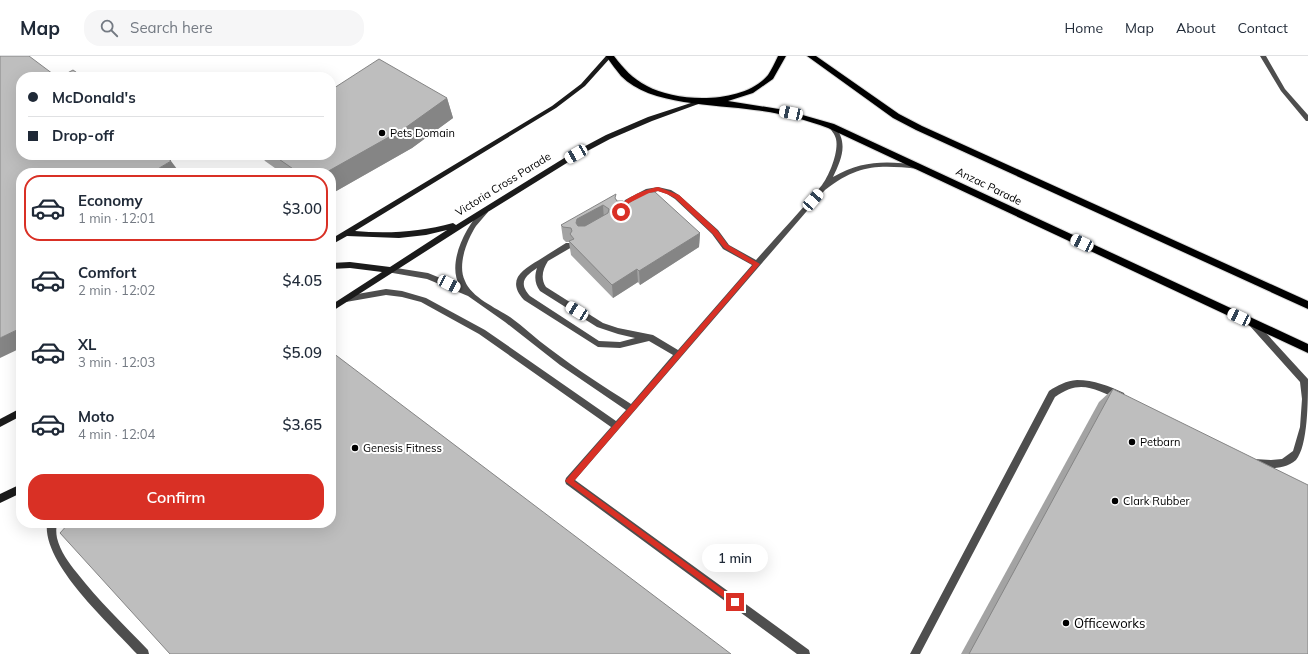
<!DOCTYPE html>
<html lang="en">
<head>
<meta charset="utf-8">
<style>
	body { margin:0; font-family:Mulish,sans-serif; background:#f6f6f7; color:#1f2937; height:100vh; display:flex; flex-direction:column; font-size:15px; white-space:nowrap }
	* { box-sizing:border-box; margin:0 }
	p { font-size:13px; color:#747a83 }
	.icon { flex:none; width:22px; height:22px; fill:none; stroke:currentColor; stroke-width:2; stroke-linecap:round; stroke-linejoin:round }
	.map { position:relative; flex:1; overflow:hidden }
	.drawer { position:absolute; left:16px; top:112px; width:320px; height:360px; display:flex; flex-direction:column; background:#fff; border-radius:16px; box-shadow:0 4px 16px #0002 }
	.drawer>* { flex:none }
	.top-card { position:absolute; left:16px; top:16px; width:320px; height:88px; border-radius:16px; box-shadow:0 4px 16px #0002; display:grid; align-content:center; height:88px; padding:0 12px; background:#fff }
	.end { position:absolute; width:18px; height:18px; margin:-9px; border:5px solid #d93025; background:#fff; box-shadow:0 0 0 2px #fff }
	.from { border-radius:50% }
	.bubble { position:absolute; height:28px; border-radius:14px; background:#fff; box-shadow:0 4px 16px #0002; font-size:13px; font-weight:600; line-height:28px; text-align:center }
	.car { position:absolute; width:12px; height:24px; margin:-12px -6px; border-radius:5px; box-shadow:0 0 3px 1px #0007; background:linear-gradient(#fff 24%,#345 0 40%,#fff 0 76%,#345 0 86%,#fff 0) }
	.top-card b { display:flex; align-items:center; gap:14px; height:38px; font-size:15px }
	.top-card b+b { border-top:1px solid #e0e1e3 }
	.top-card i { width:10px; height:10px; background:#1f2937 }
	ul { padding:7px 0 0; list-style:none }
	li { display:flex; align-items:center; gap:12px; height:66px; margin:0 8px 6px; padding:0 4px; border:2px solid transparent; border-radius:16px }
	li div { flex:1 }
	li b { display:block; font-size:15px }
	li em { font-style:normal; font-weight:600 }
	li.selected { border-color:#d93025 }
	li>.icon { width:36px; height:36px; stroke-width:1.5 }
	.cta { display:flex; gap:8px; margin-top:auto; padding:8px 12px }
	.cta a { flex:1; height:46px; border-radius:16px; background:#d93025; color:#fff; font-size:16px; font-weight:600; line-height:46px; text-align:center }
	header { display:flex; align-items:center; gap:24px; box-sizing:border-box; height:56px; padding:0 20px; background:#fff; border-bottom:1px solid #e0e1e3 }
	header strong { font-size:19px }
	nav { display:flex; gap:22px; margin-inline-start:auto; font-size:14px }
	.search { width:280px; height:36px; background:#f6f6f7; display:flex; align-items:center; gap:10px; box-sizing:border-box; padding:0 14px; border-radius:16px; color:#747a83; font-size:15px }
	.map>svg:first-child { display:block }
</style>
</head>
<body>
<header>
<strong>Map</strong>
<div class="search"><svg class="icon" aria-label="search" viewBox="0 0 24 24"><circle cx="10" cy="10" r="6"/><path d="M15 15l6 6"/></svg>Search here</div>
<nav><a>Home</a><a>Map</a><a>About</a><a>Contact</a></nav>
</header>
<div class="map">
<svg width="1308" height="598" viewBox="0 0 1308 598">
	<rect width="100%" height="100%" fill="#fff"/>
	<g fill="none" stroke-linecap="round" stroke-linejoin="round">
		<g stroke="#dbdbdb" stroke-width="2">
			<g id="primary">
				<path d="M606,0H614C624,13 632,22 647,30C678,47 744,48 768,19C772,13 775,6 778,0H786L773,23L753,37L728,45L785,54L834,68L1308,288V297L828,72C804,63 780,57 754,54C715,48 650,50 621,20C616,14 611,7 606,0Z"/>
				<polygon points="807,0 816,0 899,58 922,70 1308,245 1308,253 916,74 893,62"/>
			</g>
		</g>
		<g fill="#4e4e4e" fill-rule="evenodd">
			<path d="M829,68H833C849,86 842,102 833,121C863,104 886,105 919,109L922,111L919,113C878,109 859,108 825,134L575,424L809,594L810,598H797L566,428L565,425L566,422L611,371L479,278L421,246L402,241L386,239L346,246L342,243L346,240L386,233L402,235L426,242L485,274L616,365L626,354L560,309L505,266L468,240L427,223L387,216L386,214L387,212L390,211L428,217L460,230C446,208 466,170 482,154H486L488,156C484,161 480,165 476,170C467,184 457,209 465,225C471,241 496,252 510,261C524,271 536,283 550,293C576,313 603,330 631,348L673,299L649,285L620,292L598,291L524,244C506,224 522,214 539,204C548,198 557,193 566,187H572L573,189L572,191L548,205C543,213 540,222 546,231L603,267L618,272L653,279L678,294L752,209L723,193L712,178L675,143L667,138L658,135L650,137L629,148L623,158H619L617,156L625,144L646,133L658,131L671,134L679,139L718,174L729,189L756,204C778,179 801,155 822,129C829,120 839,96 836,83C835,78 831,74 828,70ZM537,212C534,221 535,228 540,235L597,271L618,278L635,282L620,286L599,285L530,240C518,227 525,220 537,212Z"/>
			<path d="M1252,264L1255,265L1308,323C1308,344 1308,390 1296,404C1284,414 1268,413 1254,411L1251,410L1250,407L1251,404L1254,403L1271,404L1282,403L1293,395L1300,371L1302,343L1300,326L1249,269L1248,267L1249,265Z"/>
			<path d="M1077,324C1094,324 1109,330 1124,337L1125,340L1124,343L1121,344C1095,334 1081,322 1055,341L920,598H910L1049,335C1058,329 1066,325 1077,324Z"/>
			<path d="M47,467H57C56,472 56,477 57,482C60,495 69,507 77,517C98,544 124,569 148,594L149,598H137C111,569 42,508 47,467Z"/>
		</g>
		<polygon fill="#4e4e4e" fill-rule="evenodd" points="1260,0 1266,0 1285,33 1308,59 1308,65 1306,65 1281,35"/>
		<g fill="#1b1b1b" fill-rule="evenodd">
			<path d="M606,0H612L585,30L556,52L355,175C388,178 420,176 453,167L456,169L574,96L606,79L648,61L697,45H701L702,46L701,47L652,65L610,83L578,100L470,167L331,256V249L382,216L350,212L331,213V207L350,206L390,211L447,174L426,179L399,182L347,180L331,189V183L552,50L581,28Z"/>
			<polygon points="21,352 21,360 0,371 0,363"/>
			<polygon points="21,428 21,437 0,447 0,438"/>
		</g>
		<use href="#primary" fill="#000" fill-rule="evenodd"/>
	</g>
	<g fill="#a3a3a3">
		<polygon points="447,42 453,62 412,92 331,138 331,117 282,117 265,105 261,99 331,99"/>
		<polygon points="616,143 617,145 700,177 699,191 640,229 638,226 613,242 571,199 569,186 566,186 563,183 561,169"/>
		<polygon points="1113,333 1308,598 961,598 1099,346"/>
	</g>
	<g fill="#858585">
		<polygon points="447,42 453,62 412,92 331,138 331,117 325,117"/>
		<polygon points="171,105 180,117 151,117"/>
		<polygon points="603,149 604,164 579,178 576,167 577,163"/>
		<polygon points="700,177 699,191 640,229 639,215"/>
		<polygon points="637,213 638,226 613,242 612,229"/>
		<polygon points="21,272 21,292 0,302 0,282"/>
	</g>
	<g fill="#bebebe" stroke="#858585" fill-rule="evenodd">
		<polygon points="0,0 29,0 57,21 21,21 21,99 163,99 171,105 151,117 21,117 21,272 0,282"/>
		<polygon points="379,3 447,42 405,72 325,117 299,117 273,99 331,99 331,34"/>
		<polygon points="73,14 83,21 60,21"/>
		<path d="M655,136L700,177L639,215L637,213L612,229L569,185L574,183L570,178L572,175L571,172L563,171L561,169L616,138L615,142L617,145H623L627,148L645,137ZM603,149L609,153L608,157L585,170H578L576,167L577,163Z"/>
		<polygon points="333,297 731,598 170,598 60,477 69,467 331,467 331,299"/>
		<polygon points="1113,333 1308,429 1308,598 969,598"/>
	</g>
	<path fill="#d93025" d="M658,131L679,139L717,174L728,189L760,208L574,425L737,544L739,546L735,550L565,425L753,209L724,192L713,178L675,142L667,138L658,135L649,137L629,147L623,158H619C618,142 645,134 658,131Z"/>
	<g fill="#000" stroke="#fff" stroke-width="1.5">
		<circle cx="382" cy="77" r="4"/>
		<circle cx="1132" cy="386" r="4"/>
		<circle cx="355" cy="392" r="4"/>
		<circle cx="1115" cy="445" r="4"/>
		<circle cx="1066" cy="567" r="4"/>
	</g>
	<g text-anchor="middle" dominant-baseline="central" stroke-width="4" stroke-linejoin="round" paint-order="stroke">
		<g font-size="11" fill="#000" stroke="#fff" text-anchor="start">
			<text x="390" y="77">Pets Domain</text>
			<text x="1140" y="386">Petbarn</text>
			<text x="363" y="392">Genesis Fitness</text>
			<text x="1123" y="445">Clark Rubber</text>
		</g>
		<g font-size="11" fill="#000" stroke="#fff">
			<text transform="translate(503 128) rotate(-32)">Victoria Cross Parade</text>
			<text transform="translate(989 130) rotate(26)">Anzac Parade</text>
		</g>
		<g font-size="13" fill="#000" stroke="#fff" text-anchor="start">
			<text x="1074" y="567">Officeworks</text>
		</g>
	</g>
</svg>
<i class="end from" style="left:621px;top:156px"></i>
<i class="end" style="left:735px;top:546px"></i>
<div class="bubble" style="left:702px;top:488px;width:66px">1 min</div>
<i class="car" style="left:791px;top:57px;rotate:282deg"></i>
<i class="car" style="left:576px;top:98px;rotate:240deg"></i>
<i class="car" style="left:813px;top:144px;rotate:41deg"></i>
<i class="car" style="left:1082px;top:187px;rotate:295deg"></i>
<i class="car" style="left:449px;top:228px;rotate:117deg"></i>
<i class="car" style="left:577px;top:255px;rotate:302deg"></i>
<i class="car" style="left:1239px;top:261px;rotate:295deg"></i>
<div class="top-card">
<b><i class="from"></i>McDonald's</b>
<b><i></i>Drop-off</b>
</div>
<section class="drawer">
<ul>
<li class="selected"><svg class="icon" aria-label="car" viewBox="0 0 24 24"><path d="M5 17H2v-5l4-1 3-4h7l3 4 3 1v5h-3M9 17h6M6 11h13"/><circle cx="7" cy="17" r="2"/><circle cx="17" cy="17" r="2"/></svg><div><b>Economy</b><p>1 min · 12:01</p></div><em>$3.00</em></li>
<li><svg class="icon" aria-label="car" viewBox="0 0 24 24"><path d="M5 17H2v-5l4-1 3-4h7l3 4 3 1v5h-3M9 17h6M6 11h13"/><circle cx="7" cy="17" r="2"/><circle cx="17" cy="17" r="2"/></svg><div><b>Comfort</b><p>2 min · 12:02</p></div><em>$4.05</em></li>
<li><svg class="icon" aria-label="car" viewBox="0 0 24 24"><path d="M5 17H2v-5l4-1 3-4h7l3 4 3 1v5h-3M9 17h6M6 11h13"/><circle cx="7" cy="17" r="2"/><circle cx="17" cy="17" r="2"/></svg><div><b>XL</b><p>3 min · 12:03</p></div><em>$5.09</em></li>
<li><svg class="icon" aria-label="car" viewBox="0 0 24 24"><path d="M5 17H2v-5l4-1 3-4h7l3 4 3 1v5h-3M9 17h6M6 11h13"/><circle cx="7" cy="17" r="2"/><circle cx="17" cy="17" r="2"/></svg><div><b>Moto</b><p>4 min · 12:04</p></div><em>$3.65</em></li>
</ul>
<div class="cta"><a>Confirm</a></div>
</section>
</div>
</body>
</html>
